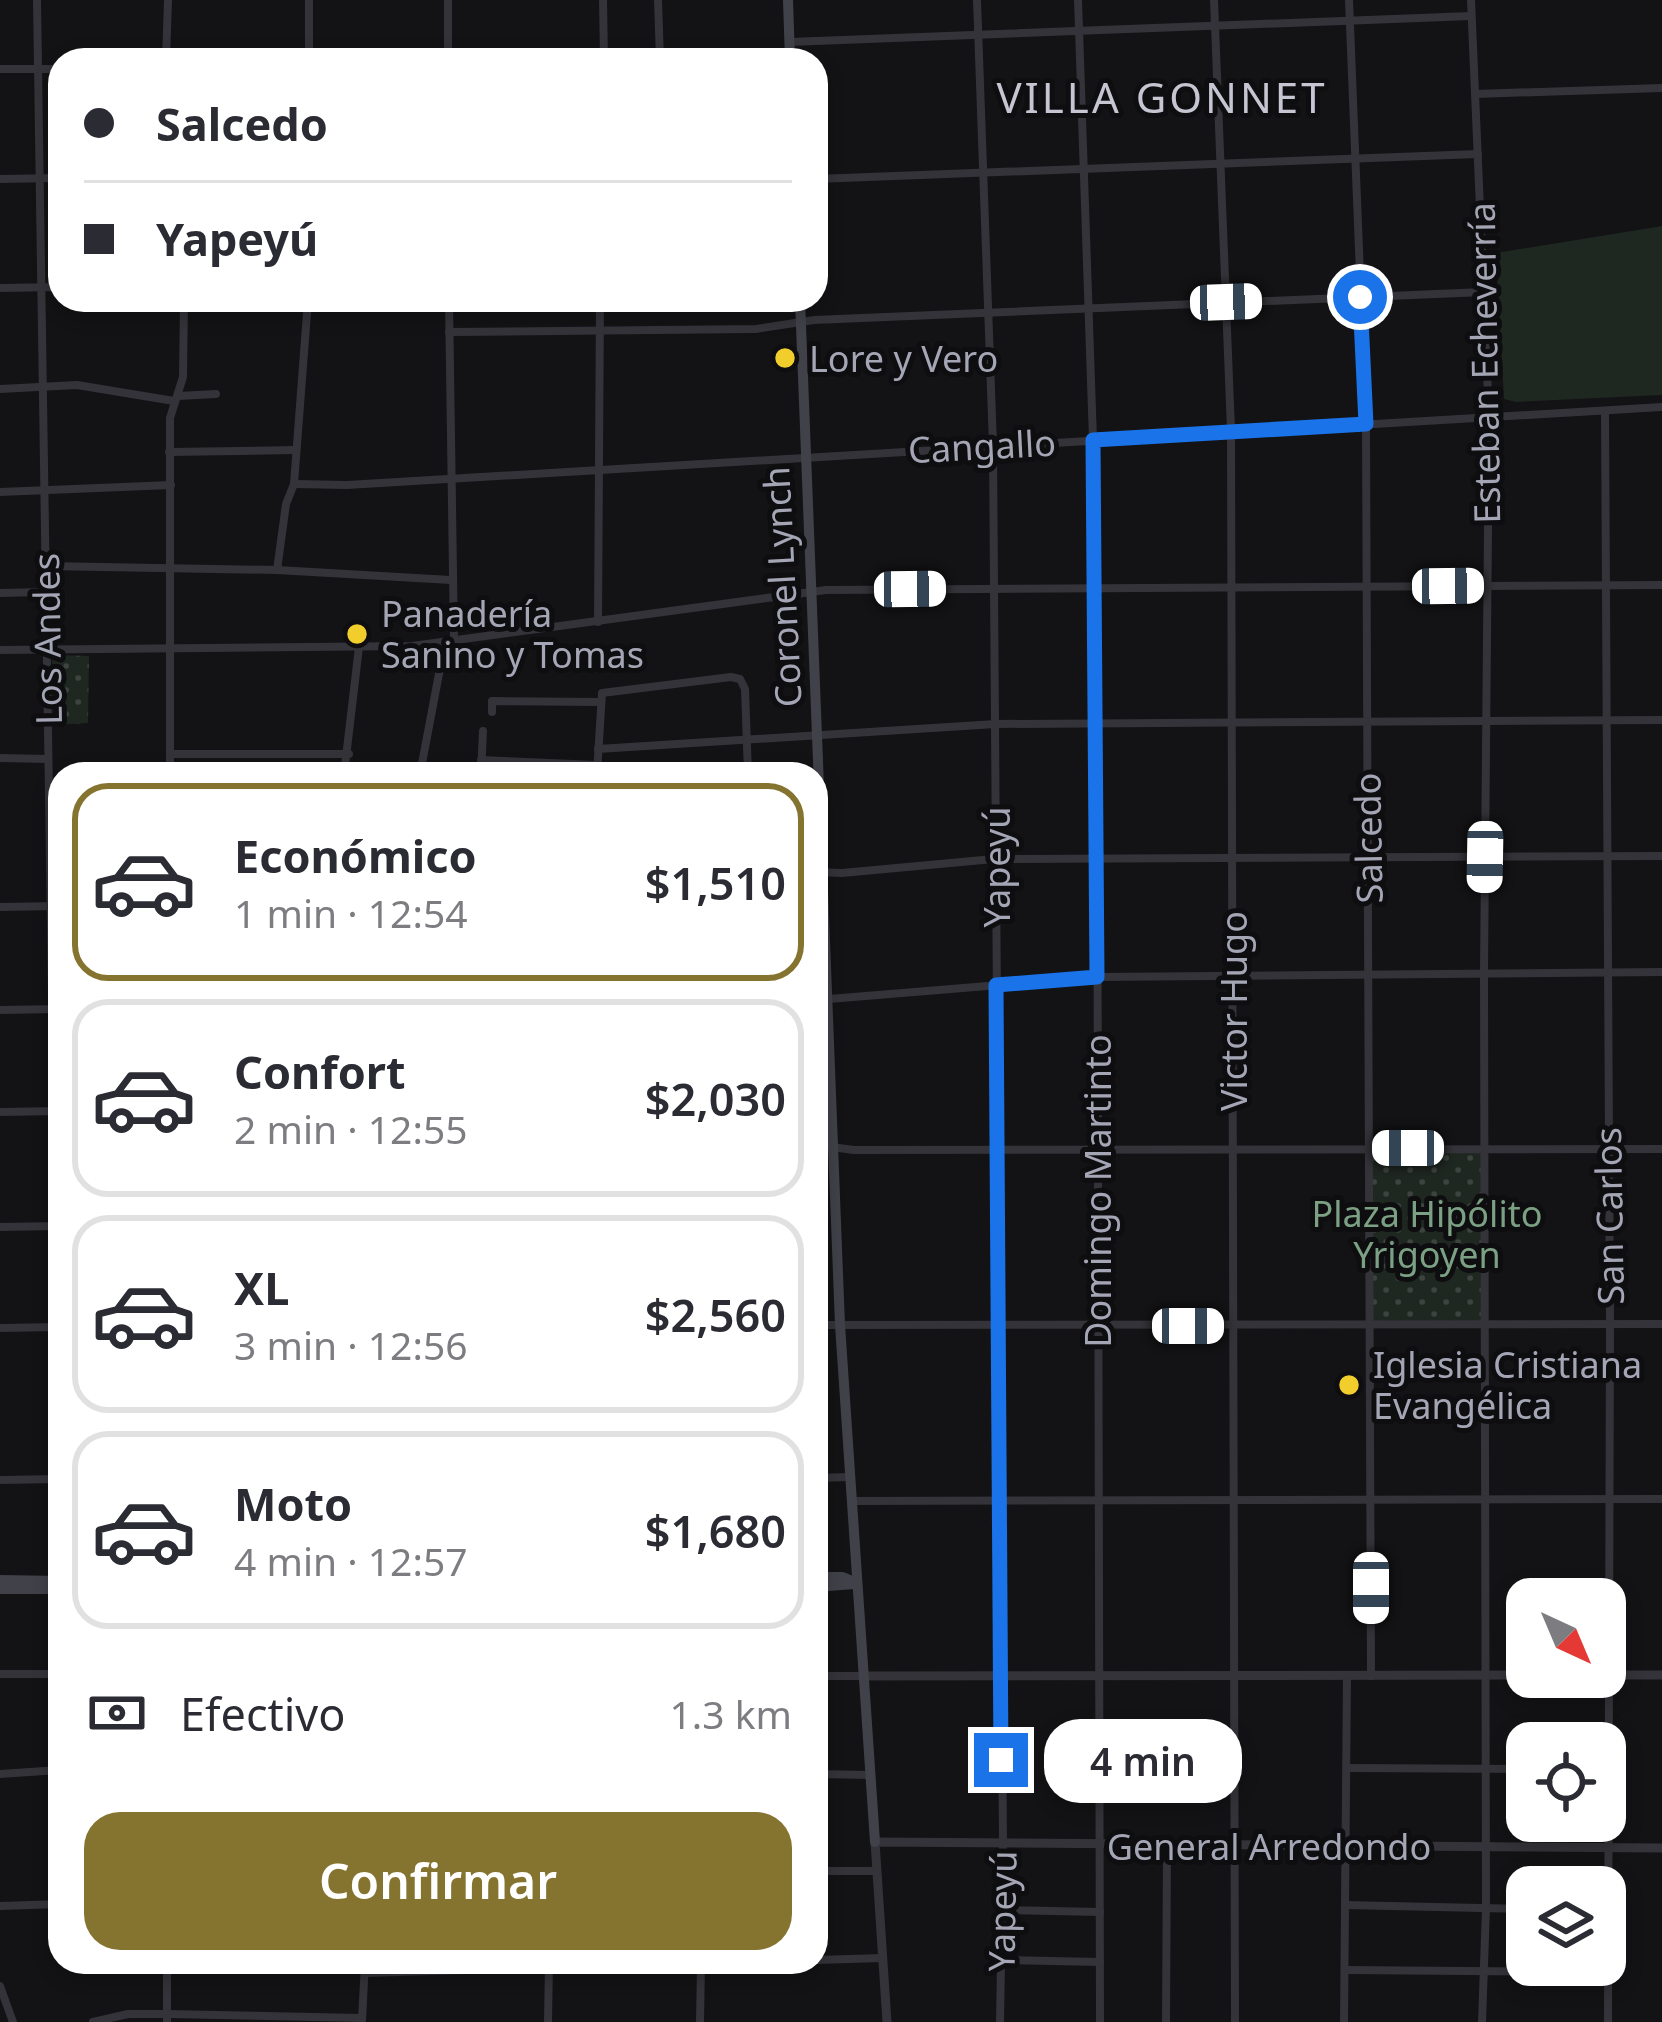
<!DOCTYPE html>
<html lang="es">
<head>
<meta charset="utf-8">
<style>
	body { margin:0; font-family:"Noto Sans",sans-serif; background:#f2f2f3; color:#2b2b33; height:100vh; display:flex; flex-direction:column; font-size:45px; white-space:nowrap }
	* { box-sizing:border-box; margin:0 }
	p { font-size:39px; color:#7c7c81 }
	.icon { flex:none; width:66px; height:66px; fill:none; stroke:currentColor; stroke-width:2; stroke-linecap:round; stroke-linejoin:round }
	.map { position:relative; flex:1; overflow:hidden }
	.details { position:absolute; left:48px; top:762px; width:780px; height:1212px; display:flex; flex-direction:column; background:#fff; border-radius:36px; box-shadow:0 6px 18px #0003 }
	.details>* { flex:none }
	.guide { position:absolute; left:48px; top:48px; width:780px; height:264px; border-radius:36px; box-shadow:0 6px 18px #0003; display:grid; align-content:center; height:264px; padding:0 36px; background:#fff }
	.needle { width:78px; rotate:136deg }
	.tools { position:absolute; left:1506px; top:1578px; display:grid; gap:24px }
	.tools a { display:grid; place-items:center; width:120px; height:120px; border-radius:24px; background:#fff; box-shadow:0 6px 18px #0003; font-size:60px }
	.end { position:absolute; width:54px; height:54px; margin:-27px; border:15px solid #1a73e8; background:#fff; box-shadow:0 0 0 6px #fff }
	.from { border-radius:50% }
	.bubble { position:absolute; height:84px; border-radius:36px; background:#fff; box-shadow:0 6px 18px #0003; font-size:39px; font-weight:600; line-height:84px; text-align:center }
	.car { position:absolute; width:36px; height:72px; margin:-36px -18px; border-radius:15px; box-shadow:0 0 9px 3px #0007; background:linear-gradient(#fff 24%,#345 0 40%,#fff 0 76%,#345 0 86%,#fff 0) }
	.guide b { display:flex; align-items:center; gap:42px; height:114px; font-size:45px }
	.guide b+b { border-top:3px solid #e1e1e2 }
	.guide i { width:30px; height:30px; background:#2b2b33 }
	ul { padding:21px 0 0; list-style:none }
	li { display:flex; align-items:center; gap:36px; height:198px; margin:0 24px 18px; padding:0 12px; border:6px solid #e1e1e2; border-radius:36px }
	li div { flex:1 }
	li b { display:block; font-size:45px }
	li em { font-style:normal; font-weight:600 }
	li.selected { border-color:#857430 }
	li>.icon { width:108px; height:108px; stroke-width:1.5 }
	.pay { display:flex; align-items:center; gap:30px; height:132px; padding:0 36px; font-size:45px }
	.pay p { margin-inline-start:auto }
	.button { display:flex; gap:24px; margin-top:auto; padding:24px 36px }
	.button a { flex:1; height:138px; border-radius:36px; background:#857430; color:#fff; font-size:48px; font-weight:600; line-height:138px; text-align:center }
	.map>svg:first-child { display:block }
</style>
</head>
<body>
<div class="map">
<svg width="1662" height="2022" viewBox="0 0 1662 2022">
	<defs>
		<pattern id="grass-dots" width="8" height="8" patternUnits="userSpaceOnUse" patternTransform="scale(3)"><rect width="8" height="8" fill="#1f2721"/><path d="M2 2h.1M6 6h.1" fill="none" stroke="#3d433f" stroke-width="1.8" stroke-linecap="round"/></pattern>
	</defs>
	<rect width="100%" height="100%" fill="#131214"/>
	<g fill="url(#grass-dots)">
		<polygon points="52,655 89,656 88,723 54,725"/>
		<polygon points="1370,1147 1484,1148 1485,1324 1370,1324"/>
	</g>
	<polygon fill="#1f2721" points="1662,226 1662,395 1516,402 1504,399 1496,253"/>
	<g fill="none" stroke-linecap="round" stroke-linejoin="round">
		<g stroke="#333339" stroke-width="8">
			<polyline points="37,0 57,1327 60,1853"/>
			<polyline points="603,0 604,60"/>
			<polyline points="658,0 660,60"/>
			<polyline points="977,0 993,445 1003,1845 1000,2022"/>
			<polyline points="1078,0 1093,440 1097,721 1100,2022"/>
			<polyline points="1214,0 1231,430 1235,2022"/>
			<polyline points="1349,0 1366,424 1371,1676"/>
			<polyline points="1471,0 1489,417 1484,972 1486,1908 1482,2022"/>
			<polyline points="790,42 1471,16"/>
			<polyline points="166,60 168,0"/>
			<polyline points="309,60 309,0"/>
			<polyline points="448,60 448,0"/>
			<polyline points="0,69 60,69"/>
			<polyline points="1475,94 1662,88"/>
			<polyline points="0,179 60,178"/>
			<polyline points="816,179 1478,154"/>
			<polyline points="0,288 60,287"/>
			<polyline points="449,300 454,641"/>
			<polyline points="449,332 756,329 814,320 1484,292"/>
			<polyline points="0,389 77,385 174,401"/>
			<polyline points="178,396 216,394"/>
			<polyline points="1605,411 1610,1324 1608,2022"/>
			<polyline points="169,452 296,450"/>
			<polyline points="294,484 347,485 1662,407"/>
			<polyline points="0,492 171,485"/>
			<polyline points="46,566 277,570 451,580"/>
			<polyline points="277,570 286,504 294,484 308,300"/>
			<polyline points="0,593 45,592"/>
			<polyline points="598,622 600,300"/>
			<polyline points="0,650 412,646 826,590 1662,585"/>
			<polyline points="492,712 492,701 600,702"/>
			<polyline points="598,749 996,724 1662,720"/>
			<polyline points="171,754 349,754"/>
			<polyline points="0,758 48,759"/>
			<polyline points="481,760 597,765"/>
			<polyline points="170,774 170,418 183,377 184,300"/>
			<polyline points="344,774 359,647"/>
			<polyline points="420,774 445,642"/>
			<polyline points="481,774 483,731"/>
			<polyline points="597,774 602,693 731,677 740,679 745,689 748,774"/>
			<polyline points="816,872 842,873 994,859 1662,856"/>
			<polyline points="0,907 60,906"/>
			<polyline points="829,999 1098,977 1662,972"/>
			<polyline points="0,1010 60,1009"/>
			<polyline points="0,1112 60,1111"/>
			<polyline points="816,1145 854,1150 1662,1149"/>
			<polyline points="0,1227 59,1226"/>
			<polyline points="816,1325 1662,1324"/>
			<polyline points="0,1328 59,1327"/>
			<polyline points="816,1478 849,1477"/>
			<polyline points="0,1480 59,1479"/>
			<polyline points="852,1501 1662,1499"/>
			<polyline points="0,1674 59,1674"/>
			<polyline points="816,1676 863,1676"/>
			<polyline points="1347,1768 1527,1769"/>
			<polyline points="0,1774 59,1770"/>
			<polyline points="816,1774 870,1775"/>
			<polyline points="816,1871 877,1871"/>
			<polyline points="1345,1905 1527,1909"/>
			<polyline points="0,1906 60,1904"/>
			<polyline points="1002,1910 1100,1912"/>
			<polyline points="816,1960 883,1958"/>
			<polyline points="1001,1960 1100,1962"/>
			<polyline points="167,1962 167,2022"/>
			<polyline points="1345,1970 1608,1972"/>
			<polyline points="365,1973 732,1962"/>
			<polyline points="0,1986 13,2022"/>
			<polyline points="362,2020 365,1962"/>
			<polyline points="93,2022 128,2014 167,2014 362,2018"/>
			<polyline points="548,2022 549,1962"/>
			<polyline points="700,2022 701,1964"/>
			<polyline points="1166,2022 1167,1846"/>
			<polyline points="1344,2022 1347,1675"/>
		</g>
		<g stroke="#333339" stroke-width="9">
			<polyline points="1605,1675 1662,1675"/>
			<polyline points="863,1676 1527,1675"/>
			<polyline points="887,2022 875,1842 1662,1848"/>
		</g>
		<g stroke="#414249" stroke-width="10">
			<polyline points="788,0 790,60"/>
			<polyline points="800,300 840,1325 875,1842"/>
			<polyline points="816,1577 842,1577 857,1583"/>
			<polyline points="0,1580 60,1581"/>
			<polyline points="816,1587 854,1584"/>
			<polyline points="0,1589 60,1589"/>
		</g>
	</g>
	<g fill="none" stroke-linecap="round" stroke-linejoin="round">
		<polyline stroke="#1a73e8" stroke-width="15" points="1001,1760 996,985 1097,977 1093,440 1366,424 1360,297"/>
	</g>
	<g fill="#f2ce2c" stroke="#0e0d0f" stroke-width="4.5">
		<circle cx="785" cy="358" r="12"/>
		<circle cx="357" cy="634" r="12"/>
		<circle cx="1349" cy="1385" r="12"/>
	</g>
	<g text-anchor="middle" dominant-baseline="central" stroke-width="10" stroke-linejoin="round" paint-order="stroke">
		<g font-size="36" fill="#a4a6b5" stroke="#0e0d0f" text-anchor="start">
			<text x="809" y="358">Lore y Vero</text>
			<text x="381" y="613">Panadería<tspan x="381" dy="41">Sanino y Tomas</tspan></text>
			<text x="1373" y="1364">Iglesia Cristiana<tspan x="1373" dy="41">Evangélica</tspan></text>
		</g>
		<g font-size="36" fill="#a4a6b5" stroke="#0e0d0f">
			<text transform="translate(1484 363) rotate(-91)">Esteban Echeverría</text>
			<text transform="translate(982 446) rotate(-3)">Cangallo</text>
			<text transform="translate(782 587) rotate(-93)">Coronel Lynch</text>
			<text transform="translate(47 639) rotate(-91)">Los Andes</text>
			<text transform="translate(1368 838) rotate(-91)">Salcedo</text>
			<text transform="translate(996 867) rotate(-90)">Yapeyú</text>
			<text transform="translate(1233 1011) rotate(-90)">Victor Hugo</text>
			<text transform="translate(1097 1191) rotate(-90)">Domingo Martinto</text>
			<text transform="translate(1609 1216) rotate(-91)">San Carlos</text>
			<text x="1269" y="1846">General Arredondo</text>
			<text transform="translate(1002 1911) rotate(-89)">Yapeyú</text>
		</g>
		<g font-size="36" fill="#7ba083" stroke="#0e0d0f">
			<text x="1427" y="1213">Plaza Hipólito<tspan x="1427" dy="41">Yrigoyen</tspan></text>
		</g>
		<g font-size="42" letter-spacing="3" fill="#c5c6d1" stroke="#0e0d0f">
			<text x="1162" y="96">VILLA GONNET</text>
		</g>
	</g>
</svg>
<div class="tools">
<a><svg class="needle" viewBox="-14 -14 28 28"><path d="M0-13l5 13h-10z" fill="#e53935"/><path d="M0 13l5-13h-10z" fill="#7c7c81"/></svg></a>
<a><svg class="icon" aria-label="locate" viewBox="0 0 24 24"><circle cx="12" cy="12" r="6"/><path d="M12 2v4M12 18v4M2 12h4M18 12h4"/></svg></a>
<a><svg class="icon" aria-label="layers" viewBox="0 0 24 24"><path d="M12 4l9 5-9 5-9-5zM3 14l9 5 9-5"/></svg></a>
</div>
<i class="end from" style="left:1360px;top:297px"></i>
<i class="end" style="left:1001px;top:1760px"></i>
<div class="bubble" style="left:1044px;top:1719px;width:198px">4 min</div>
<i class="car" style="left:1226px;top:302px;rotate:88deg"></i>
<i class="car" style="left:1448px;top:586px;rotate:89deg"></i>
<i class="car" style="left:910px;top:589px;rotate:89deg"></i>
<i class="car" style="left:1485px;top:857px;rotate:181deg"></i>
<i class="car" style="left:1408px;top:1148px;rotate:270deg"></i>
<i class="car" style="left:1188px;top:1326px;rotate:90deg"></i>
<i class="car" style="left:1371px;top:1588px;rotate:180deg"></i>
<div class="guide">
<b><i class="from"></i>Salcedo</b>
<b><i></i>Yapeyú</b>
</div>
<section class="details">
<ul>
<li class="selected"><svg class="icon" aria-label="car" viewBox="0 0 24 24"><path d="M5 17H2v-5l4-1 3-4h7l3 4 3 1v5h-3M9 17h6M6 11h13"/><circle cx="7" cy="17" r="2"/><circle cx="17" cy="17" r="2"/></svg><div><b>Económico</b><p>1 min · 12:54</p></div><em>$1,510</em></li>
<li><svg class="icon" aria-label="car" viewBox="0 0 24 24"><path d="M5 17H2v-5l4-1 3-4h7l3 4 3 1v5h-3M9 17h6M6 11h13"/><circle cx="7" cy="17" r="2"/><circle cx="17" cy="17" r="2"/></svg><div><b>Confort</b><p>2 min · 12:55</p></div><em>$2,030</em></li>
<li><svg class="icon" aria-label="car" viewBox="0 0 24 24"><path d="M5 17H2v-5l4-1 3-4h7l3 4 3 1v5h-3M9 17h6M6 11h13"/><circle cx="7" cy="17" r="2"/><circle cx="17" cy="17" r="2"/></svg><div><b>XL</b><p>3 min · 12:56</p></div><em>$2,560</em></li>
<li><svg class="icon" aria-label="car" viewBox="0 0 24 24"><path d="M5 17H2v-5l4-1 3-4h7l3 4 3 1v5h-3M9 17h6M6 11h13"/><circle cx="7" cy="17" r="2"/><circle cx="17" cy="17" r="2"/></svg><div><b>Moto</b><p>4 min · 12:57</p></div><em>$1,680</em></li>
</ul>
<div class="pay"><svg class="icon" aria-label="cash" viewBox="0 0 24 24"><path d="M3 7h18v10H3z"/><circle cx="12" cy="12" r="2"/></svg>Efectivo<p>1.3 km</p></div>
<div class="button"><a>Confirmar</a></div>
</section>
</div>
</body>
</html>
